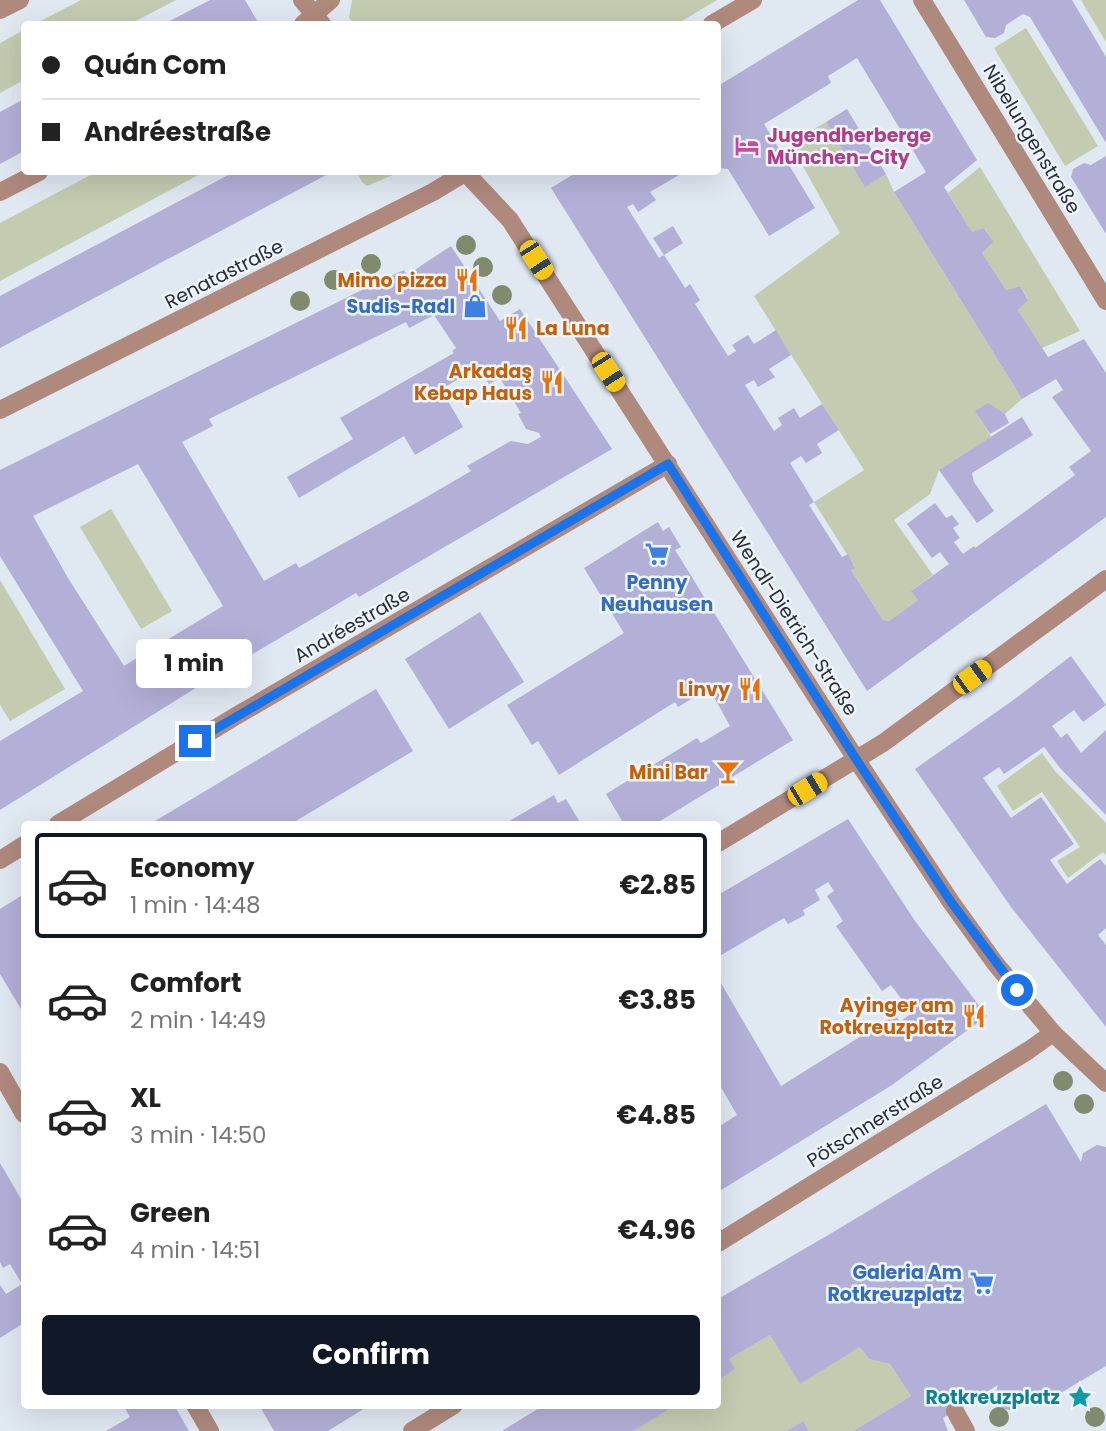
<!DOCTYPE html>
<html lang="en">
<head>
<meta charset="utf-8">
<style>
	body { margin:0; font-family:Poppins,sans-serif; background:#f6f6f6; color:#222; height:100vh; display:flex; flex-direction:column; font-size:26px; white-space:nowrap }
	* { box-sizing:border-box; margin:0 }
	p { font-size:23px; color:#767676 }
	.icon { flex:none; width:38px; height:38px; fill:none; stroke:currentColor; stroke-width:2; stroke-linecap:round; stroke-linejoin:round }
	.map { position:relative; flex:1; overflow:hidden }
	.drawer { position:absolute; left:21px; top:821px; width:700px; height:588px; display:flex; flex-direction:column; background:#fff; border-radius:7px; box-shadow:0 7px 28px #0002 }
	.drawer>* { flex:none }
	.banner { position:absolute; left:21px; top:21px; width:700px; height:154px; border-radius:7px; box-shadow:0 7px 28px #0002; display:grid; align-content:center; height:154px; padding:0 21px; background:#fff }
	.end { position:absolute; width:32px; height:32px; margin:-16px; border:9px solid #1a73e8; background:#fff; box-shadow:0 0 0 4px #fff }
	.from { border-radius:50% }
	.bubble { position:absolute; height:49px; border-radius:7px; background:#fff; box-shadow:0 7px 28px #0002; font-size:23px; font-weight:700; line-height:49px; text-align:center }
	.car { position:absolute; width:21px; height:42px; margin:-21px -10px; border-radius:9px; box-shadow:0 0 5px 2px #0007; background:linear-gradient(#f5c518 24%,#345 0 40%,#f5c518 0 76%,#345 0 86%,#f5c518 0) }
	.banner b { display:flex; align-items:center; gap:24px; height:66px; font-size:26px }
	.banner b+b { border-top:2px solid #e0e0e0 }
	.banner i { width:18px; height:18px; background:#222 }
	ul { padding:12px 0 0; list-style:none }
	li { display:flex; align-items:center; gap:21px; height:105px; margin:0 14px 10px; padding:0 7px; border:4px solid transparent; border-radius:7px }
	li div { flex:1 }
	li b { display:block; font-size:26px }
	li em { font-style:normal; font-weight:700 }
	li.selected { border-color:#111827 }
	li>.icon { width:63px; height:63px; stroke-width:1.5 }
	.primary-button { display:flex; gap:14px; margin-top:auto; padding:14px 21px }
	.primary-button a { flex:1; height:80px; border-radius:7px; background:#111827; color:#fff; font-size:28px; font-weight:700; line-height:80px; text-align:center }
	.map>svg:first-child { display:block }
</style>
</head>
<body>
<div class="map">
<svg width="1106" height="1431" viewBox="0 0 1106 1431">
	<rect width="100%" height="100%" fill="#e0e8f2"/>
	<g fill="#c3ccb1">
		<polygon points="81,0 176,0 130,24 35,24"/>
		<polygon points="352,0 717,0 677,24 355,24 349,18"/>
		<polygon points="1081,0 1106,0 1106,42"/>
		<polygon points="1026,28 1098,146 1065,166 994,48"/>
		<polygon points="24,30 24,80 0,93 0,43"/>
		<polygon points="826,122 865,186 886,174 894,192 1022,399 1005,414 976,412 991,437 939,470 930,494 894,520 933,575 912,590 918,600 889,621 883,620 851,570 855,567 814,502 864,470 754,296 840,233 790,143"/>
		<polygon points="980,167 1080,331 1042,348 1018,310 1028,299 1020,286 1006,290 982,253 992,242 985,229 972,232 948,193"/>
		<polygon points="96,172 204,172 0,281 0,223"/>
		<polygon points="357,172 395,172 395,174 367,186 362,182"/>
		<polygon points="111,509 172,611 141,629 80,527"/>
		<polygon points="0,580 65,689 10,721 0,705"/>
		<polygon points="1042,753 1055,771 1106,823 1106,855 1103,852 1068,878 1057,861 1080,847 1042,792 1013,811 997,786"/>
		<polygon points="770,1335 800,1383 860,1347 869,1359 890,1364 911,1396 853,1431 809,1431 803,1421 786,1431 634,1431 676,1405 718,1405 718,1380 734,1369 729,1359"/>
	</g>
	<g fill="#b2b0d7" fill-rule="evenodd">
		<polygon points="210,0 245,0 259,24 164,24"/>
		<polygon points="858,0 880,0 977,160 944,187 972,232 984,228 993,242 982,253 1006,290 1020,286 1028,300 1018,310 1048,357 1084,339 1106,373 1106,517 867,691 551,188 577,172 684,172 650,192 656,200 638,212 633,204 627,207 659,258 664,255 653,238 673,226 683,243 664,255 685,288 690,284 700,300 695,304 728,356 736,351 732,345 748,335 754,344 776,330 791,355 769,369 775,377 758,387 754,380 745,385 774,431 782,425 778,418 794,408 800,418 822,404 839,430 817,444 822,453 806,463 801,456 790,463 814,502 809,505 842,557 848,554 855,568 851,570 883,620 889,621 918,600 911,591 949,564 940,552 932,558 907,524 935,503 946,518 952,515 959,524 953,528 960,538 954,542 963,554 974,546 975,548 1075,475 1069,467 1091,451 1052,397 1063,390 1056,379 1022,399 894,192 926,172 857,58 828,76 831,83 764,124 815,208 769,236 728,169 718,168 718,86"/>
		<polygon points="964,0 1072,0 1106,57 1106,143 1030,17 1023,14 1006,25 1004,33 995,38 986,37"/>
		<polygon points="24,99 24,151 0,164 0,112"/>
		<polygon points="847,109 886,174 865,187 826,122"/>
		<polygon points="1106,156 1106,234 1071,177 1073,169 1084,163 1091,165"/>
		<polygon points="234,172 332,172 0,348 0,296"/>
		<path d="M451,246L500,321L520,309L612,449L359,597L356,593L207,681L0,810V741L83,691L0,556V470L384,279L404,270L407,275ZM434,315L456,348L452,351L454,353L340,418L353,439L287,477L299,498L404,436L415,455L463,427L441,389L478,368L489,384L500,378L521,413L518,414L526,429L539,433L541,437L528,444L511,441L467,466L471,471L418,502L299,568L296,563L264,581L182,442L213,426L209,419L406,322L409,328ZM138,464L223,606L124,666L68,578L33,516Z"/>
		<polygon points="988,403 1005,414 1009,423 990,434 975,411"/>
		<polygon points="1022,417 1033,435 972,473 974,482 994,511 977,523 939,470"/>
		<polygon points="658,522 663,531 669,527 681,547 675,550 793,740 655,824 624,824 606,794 697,738 701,743 730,726 709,688 678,707 675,702 559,775 538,741 532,745 507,705 624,633 584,568"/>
		<polygon points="480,612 524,682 449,729 405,659"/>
		<polygon points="1071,656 1106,705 1083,722 1074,710 1052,726 1061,738 1067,733 1081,753 1106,730 1106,815 1060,768 1044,747 1004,774 999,767 983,778 1011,818 1041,797 1074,844 1050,860 1067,884 1100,859 1106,866 1106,928 1098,935 1106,945 1106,1027 1011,907 915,769 1012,701"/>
		<polygon points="376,689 413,751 291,824 150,824"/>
		<polygon points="554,795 558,803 566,799 581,824 504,824"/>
		<polygon points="848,819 915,921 987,1016 892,1085 718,1192 718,1127 737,1115 718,1082 718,978 781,1086 895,1015 900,1022 912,1013 891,985 882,991 836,926 843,921 827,896 834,891 828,882 815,890 820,900 803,910 805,915 788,924 784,918 718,957 718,895"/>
		<polygon points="24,894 24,1014 0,974 0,909"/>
		<polygon points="1046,1104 1081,1162 1083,1153 1097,1145 1106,1147 1106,1366 1037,1407 1028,1393 1026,1403 1012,1411 1002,1408 995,1395 998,1385 943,1418 948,1431 853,1431 911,1396 890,1364 869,1359 860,1347 800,1384 770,1335 729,1359 735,1369 718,1380 718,1299 830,1234"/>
		<polygon points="0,1163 24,1204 24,1323 0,1338 0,1285 6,1294 22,1284 10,1264 3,1268 0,1262"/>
		<polygon points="123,1405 174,1405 189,1431 106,1431 130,1417"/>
		<polygon points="259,1405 370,1405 328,1431 274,1431"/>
		<polygon points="544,1405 676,1405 634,1431 502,1431"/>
		<polygon points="803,1421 809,1431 786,1431"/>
	</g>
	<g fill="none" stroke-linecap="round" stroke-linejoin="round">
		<g stroke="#b0897d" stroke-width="18">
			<polyline points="302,0 322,24"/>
			<polyline points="922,0 1106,301"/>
			<polyline points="0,10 20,0"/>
			<polyline points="303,24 331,0"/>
			<polyline points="712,24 753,0"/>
			<polyline points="465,172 510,220 856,759 951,902 995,963 1032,1008 1053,1033 1106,1083"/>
			<polyline points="0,192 39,172"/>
			<polyline points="0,410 433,192 466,172"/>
			<polyline points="58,824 236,716 668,464"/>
			<polyline points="718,843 883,743 1106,579"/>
			<polyline points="0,860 24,845"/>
			<polyline points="0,1072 24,1114"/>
			<polyline points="718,1243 1029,1050 1053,1033"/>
			<polyline points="195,1405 210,1431"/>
			<polyline points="955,1411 966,1431"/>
			<polyline points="412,1431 454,1405"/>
		</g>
	</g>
	<g fill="#808b6d">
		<circle cx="466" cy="245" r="10"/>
		<circle cx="371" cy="264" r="10"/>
		<circle cx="483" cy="267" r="10"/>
		<circle cx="334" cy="280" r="10"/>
		<circle cx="502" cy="295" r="10"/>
		<circle cx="300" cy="301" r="10"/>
		<circle cx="1063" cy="1081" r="10"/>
		<circle cx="1084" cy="1104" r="10"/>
		<circle cx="999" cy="1417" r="10"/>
		<circle cx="1095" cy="1417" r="10"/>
	</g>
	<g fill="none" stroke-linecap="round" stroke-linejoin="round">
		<polyline stroke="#1a73e8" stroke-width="9" points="195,741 668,464 856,759 951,902 1017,990"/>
	</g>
	<defs>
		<g id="hotel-bare" transform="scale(1.89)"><path d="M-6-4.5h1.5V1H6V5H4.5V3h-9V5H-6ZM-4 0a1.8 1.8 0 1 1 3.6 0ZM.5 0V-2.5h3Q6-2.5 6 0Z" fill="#d1479c" stroke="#eef5fd" stroke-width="2.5" paint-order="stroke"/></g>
		<g id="restaurant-bare" transform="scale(1.89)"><path d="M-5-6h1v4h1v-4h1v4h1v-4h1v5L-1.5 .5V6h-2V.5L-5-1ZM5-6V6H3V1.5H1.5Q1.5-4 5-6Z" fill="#e8710a" stroke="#eef5fd" stroke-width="2.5" paint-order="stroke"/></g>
		<g id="shop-bare" transform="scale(1.89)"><path d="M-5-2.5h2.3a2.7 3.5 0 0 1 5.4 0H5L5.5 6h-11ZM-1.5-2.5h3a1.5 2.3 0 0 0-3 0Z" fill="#3f7fe0" stroke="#eef5fd" stroke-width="2.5" paint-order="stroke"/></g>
		<g id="supermarket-bare" transform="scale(1.89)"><path d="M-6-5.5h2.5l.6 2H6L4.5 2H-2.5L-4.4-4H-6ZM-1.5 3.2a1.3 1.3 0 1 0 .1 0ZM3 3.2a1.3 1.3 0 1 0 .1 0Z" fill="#3f7fe0" stroke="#eef5fd" stroke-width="2.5" paint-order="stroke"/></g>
		<g id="bar-bare" transform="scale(1.89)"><path d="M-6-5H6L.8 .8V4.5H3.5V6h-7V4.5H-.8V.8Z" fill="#e8710a" stroke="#eef5fd" stroke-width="2.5" paint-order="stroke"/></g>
		<g id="sight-bare" transform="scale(1.89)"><path d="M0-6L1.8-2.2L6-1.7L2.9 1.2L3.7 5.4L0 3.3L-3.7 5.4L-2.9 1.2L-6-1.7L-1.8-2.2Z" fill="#0f9aa8" stroke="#eef5fd" stroke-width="2.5" paint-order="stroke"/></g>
	</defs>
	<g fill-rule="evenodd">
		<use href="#hotel-bare" x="747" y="146"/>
		<use href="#restaurant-bare" x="467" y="280"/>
		<use href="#shop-bare" x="475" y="306"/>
		<use href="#restaurant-bare" x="516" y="328"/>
		<use href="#restaurant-bare" x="552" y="382"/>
		<use href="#supermarket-bare" x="657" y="554"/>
		<use href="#restaurant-bare" x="750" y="689"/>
		<use href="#bar-bare" x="728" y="772"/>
		<use href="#restaurant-bare" x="974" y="1016"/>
		<use href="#supermarket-bare" x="982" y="1283"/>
		<use href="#sight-bare" x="1080" y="1397"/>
	</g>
	<g text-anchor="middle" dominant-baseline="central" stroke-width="5" stroke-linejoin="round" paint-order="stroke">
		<g font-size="19" font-weight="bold" fill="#b23c85" stroke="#eef5fd" text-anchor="start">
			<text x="767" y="135">Jugendherberge<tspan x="767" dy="22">München-City</tspan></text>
		</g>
		<g font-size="19" fill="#2b2e32" stroke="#eef5fd">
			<text transform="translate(1032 139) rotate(59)">Nibelungenstraße</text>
			<text transform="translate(224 274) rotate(-27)">Renatastraße</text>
			<text transform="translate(794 623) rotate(57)">Wendl-Dietrich-Straße</text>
			<text transform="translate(352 625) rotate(-30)">Andréestraße</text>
			<text transform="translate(875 1121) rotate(-32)">Pötschnerstraße</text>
		</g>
		<g font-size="19" font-weight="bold" fill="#c56008" stroke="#eef5fd" text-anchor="end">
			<text x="447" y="280">Mimo pizza</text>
			<text x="536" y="328" text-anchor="start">La Luna</text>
			<text x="532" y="371">Arkadaş<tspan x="532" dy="22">Kebap Haus</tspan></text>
			<text x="730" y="689">Linvy</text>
			<text x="708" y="772">Mini Bar</text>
			<text x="954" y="1005">Ayinger am<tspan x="954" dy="22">Rotkreuzplatz</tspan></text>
		</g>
		<g font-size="19" font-weight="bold" fill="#366cbe" stroke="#eef5fd" text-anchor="end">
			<text x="455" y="306">Sudis-Radl</text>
			<text x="657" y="582" text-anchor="middle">Penny<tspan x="657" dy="22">Neuhausen</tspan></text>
			<text x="962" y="1272">Galeria Am<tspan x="962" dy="22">Rotkreuzplatz</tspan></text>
		</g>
		<g font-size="19" font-weight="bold" fill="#0d838f" stroke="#eef5fd" text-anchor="end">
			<text x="1060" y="1397">Rotkreuzplatz</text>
		</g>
	</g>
</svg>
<i class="end from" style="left:1017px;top:990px"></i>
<i class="end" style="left:195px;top:741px"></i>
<div class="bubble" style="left:136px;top:639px;width:116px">1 min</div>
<i class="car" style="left:536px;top:260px;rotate:147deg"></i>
<i class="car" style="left:608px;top:372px;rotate:147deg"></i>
<i class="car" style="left:972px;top:677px;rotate:54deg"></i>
<i class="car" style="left:807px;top:789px;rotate:59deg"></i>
<div class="banner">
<b><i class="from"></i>Quán Com</b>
<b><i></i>Andréestraße</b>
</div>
<section class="drawer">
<ul>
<li class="selected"><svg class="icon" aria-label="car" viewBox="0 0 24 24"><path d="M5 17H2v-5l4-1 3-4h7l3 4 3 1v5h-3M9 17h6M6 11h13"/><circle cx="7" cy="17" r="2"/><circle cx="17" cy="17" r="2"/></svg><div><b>Economy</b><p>1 min · 14:48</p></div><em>€2.85</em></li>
<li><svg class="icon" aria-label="car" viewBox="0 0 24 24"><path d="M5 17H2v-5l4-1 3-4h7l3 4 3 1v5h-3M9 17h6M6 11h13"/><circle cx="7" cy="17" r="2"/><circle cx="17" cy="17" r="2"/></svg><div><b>Comfort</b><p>2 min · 14:49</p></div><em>€3.85</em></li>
<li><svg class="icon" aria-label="car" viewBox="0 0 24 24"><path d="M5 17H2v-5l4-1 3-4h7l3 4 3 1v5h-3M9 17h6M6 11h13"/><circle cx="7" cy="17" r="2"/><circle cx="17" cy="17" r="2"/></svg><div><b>XL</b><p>3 min · 14:50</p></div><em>€4.85</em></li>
<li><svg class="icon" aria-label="car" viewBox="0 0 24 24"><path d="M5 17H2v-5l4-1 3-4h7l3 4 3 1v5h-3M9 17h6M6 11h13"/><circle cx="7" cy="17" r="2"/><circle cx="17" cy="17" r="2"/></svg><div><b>Green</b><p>4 min · 14:51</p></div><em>€4.96</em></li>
</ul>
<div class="primary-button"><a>Confirm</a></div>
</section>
</div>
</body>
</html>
